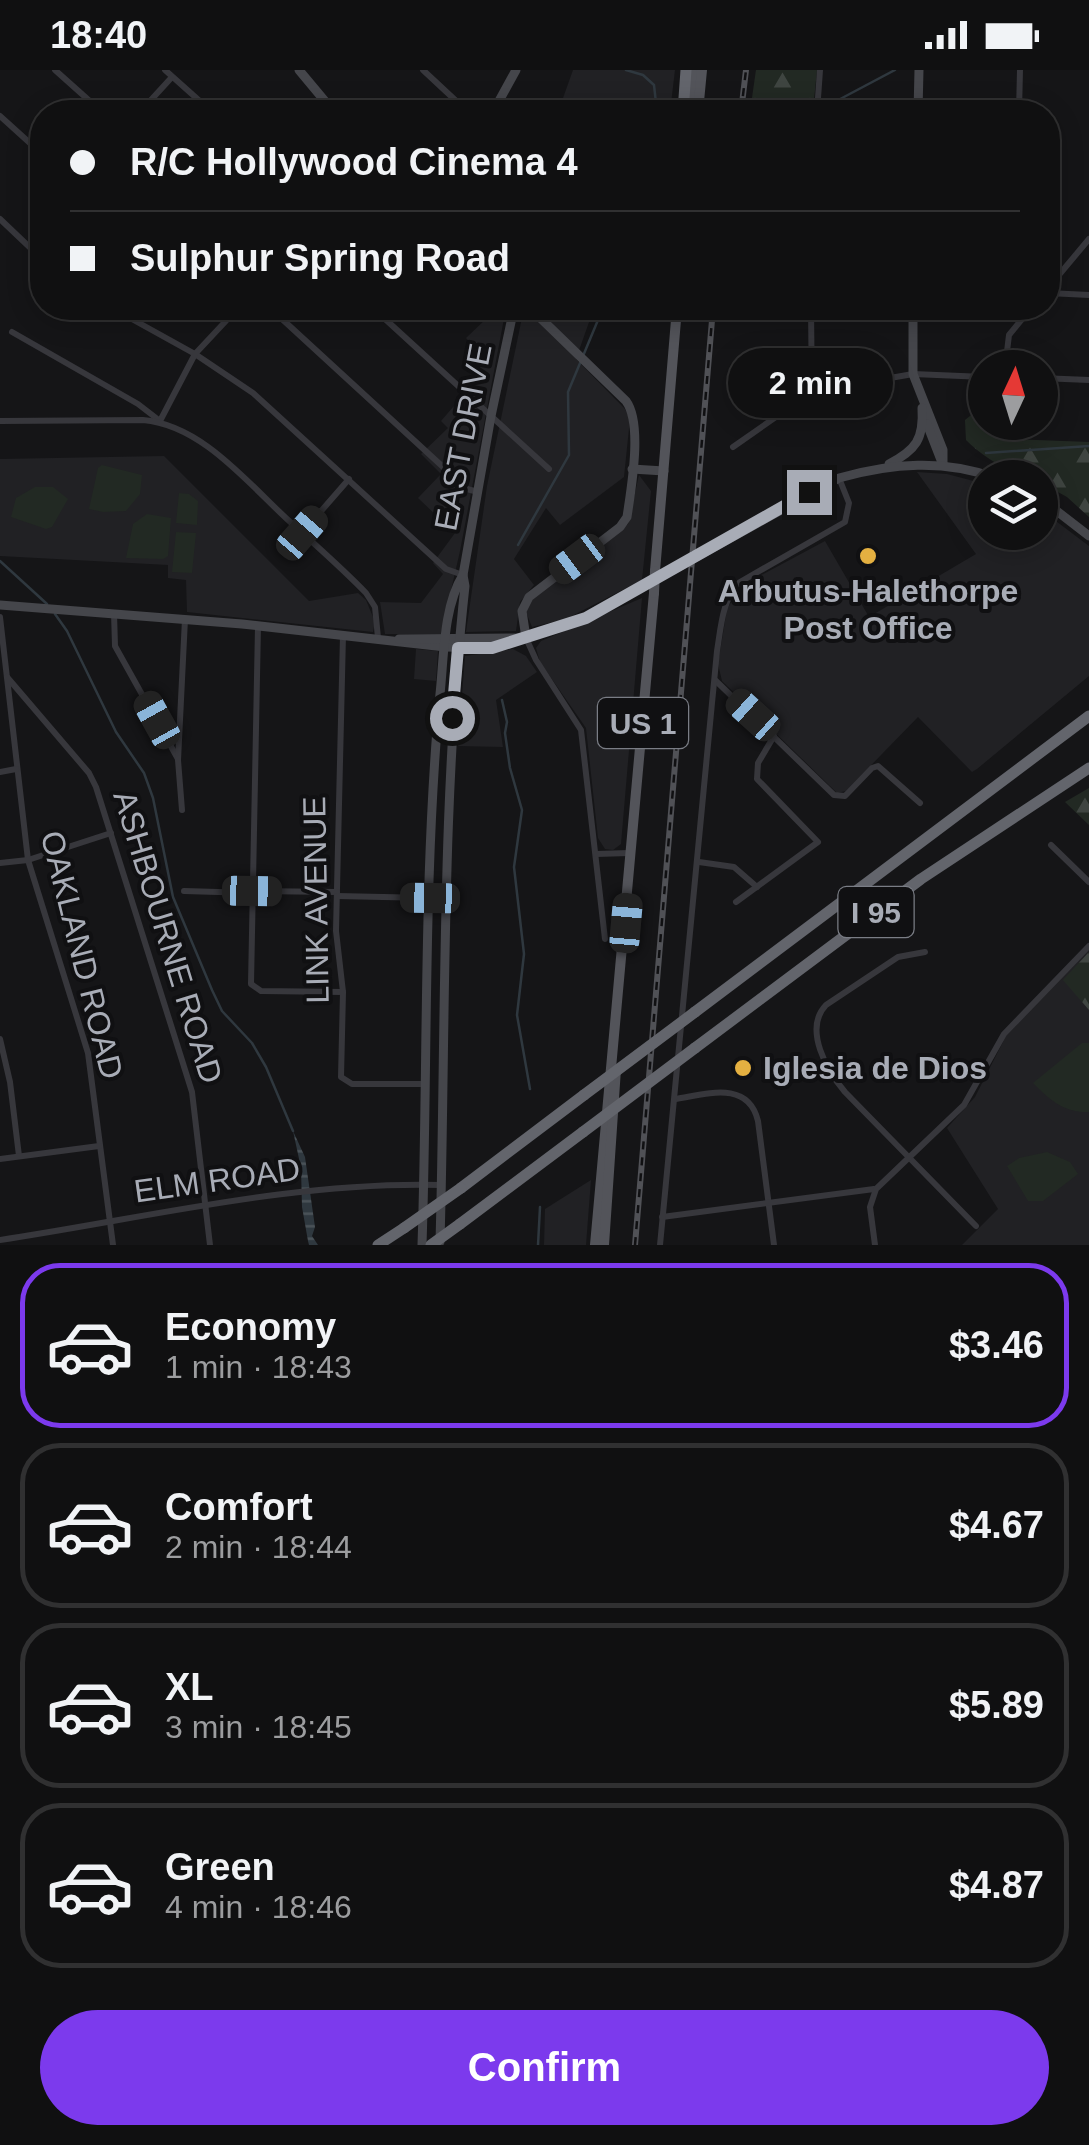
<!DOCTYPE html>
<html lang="en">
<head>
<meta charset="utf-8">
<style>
	body { margin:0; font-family:Arial,sans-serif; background:#19191a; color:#f1f3f6; height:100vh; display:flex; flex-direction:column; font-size:38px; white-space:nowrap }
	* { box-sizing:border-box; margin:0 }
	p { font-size:32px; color:#9c9d9f }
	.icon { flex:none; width:55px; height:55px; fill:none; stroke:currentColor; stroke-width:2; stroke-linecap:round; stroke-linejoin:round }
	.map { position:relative; height:1175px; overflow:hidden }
	.side { display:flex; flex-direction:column; background:#101011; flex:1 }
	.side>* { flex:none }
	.banner { position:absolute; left:30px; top:30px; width:1030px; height:220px; border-radius:40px; box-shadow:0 5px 25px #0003,0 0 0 2px #303031; display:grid; align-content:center; height:220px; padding:0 40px; background:#101011 }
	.needle { width:65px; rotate:4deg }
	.controls { position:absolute; left:968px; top:280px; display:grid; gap:20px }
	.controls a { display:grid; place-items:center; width:90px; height:90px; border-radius:50%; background:#101011; box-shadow:0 5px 25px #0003,0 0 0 2px #303031; font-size:50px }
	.end { position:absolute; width:45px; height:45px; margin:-22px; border:12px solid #a8acb6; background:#111; box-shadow:0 0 0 5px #111 }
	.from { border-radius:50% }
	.bubble { position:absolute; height:70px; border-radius:35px; background:#101011; box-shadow:0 5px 25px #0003,0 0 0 2px #303031; font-size:32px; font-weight:800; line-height:70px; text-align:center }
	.car { position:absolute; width:30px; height:60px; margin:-30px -15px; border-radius:12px; box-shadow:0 0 8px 2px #0007; background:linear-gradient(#222 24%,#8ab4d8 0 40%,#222 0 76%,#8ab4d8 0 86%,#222 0) }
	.banner b { display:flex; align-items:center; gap:35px; height:95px; font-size:38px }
	.banner b+b { border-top:2px solid #303031 }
	.banner i { width:25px; height:25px; background:#f1f3f6 }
	ul { padding:18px 0 0; list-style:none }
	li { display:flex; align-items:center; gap:30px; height:165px; margin:0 20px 15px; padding:0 20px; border:5px solid #303031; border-radius:40px }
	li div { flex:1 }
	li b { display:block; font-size:38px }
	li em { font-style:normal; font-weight:800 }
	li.current { border-color:#7c3aed }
	li>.icon { width:90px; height:90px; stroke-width:1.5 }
	.primary-button { display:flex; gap:20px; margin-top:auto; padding:20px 40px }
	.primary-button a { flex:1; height:115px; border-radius:60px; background:#7c3aed; color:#fff; font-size:40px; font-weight:800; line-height:115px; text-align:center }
	.status { display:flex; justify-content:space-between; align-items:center; height:70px; padding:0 50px; background:#101011; direction:ltr }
	.status svg { height:28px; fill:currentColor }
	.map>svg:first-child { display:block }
</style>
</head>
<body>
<div class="status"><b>18:40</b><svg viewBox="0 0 49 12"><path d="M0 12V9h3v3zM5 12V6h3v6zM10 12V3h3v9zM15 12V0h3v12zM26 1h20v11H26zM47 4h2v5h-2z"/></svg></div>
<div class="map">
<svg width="1089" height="1175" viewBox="0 0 1089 1175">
	<defs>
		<pattern id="forest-firs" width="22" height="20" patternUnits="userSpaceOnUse" patternTransform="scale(2.5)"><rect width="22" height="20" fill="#222923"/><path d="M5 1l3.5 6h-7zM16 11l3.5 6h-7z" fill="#3f4541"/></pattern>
		<pattern id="water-rules" width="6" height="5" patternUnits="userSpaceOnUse" patternTransform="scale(2.5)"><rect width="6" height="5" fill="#2f383f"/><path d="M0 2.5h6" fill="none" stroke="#4a5258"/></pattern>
	</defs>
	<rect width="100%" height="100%" fill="#151517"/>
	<g fill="#212124">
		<polygon points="573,0 675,0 670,42 558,42"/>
		<polygon points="477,238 506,238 460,481 441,564 385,564 380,532 421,533 443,504 433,493 455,463 418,428 441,404 421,384 448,358 441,351 479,307 476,303 486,290 466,268 487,248"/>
		<polygon points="524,238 594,238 576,289 625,339 630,349 624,407 560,455 546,438 514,489 534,515 520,532 516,561 466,562 487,416"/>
		<polygon points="164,386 309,531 358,523 366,530 375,552 373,562 187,542 186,510 168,508 168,495 0,486 0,389"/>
		<polygon points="917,402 947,404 985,414 985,462 1040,462 1040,439 1089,476 1089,606 977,699 972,702 918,647 846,721 837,723 722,611 718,594 727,539 740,518 752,510 825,471 869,547 976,484"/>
		<polygon points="639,405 651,421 642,510 566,549 532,557 526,542 532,528 628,454"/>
		<polygon points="642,528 621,774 613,780 605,779 598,768 586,658 540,592 536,578 541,571"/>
		<polygon points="416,579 438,581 436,611 414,609"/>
		<polygon points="513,579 526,586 537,602 496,630 503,677 458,676 465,586"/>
		<polygon points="1089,880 1089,1175 962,1175 998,1139 947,1058 975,1027 1006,966"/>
		<polygon points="591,1110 586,1175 544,1175 545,1139"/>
	</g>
	<g fill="url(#forest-firs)">
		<polygon points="756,0 817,0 813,39 805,42 750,42"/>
		<path d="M985,334V352L1007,353L1009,369L1089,372V447L1067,427L1040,412V408C1015,408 983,387 966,370L965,350Z"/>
		<polygon points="1089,718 1089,755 1065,732"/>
		<polygon points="1089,882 1089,940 1063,910"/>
	</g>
	<g fill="#222923">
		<polygon points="102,395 142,405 140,424 126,441 103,442 89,439 98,398"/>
		<polygon points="35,417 53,417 68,429 52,457 46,459 11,447 16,428"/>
		<polygon points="179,423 189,424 198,431 197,455 176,453"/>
		<polygon points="147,444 171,448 168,486 163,489 126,488 133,454"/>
		<polygon points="176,462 196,463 192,503 172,502"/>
		<path d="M1082,973H1089V1042C1064,1043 1050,1030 1033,1013Z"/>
		<polygon points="1047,1082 1070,1092 1078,1104 1043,1131 1028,1131 1007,1096 1019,1088"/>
	</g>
	<polygon fill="url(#water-rules)" points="293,1061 305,1087 315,1157 312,1166 318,1175 309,1175 308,1171 302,1137 301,1098"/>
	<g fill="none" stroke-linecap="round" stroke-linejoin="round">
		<g stroke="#2f383f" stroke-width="2.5">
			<polyline points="626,0 643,5 654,15 657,42"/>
			<polyline points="827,36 895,0"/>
			<polyline points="986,383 1089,376"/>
			<polyline points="518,475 569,385 568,322 603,238"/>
			<polyline points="0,491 47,534"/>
			<polyline points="55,544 67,561 116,662 144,703 153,728 173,827 212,920 222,941 252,973 266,997 293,1061"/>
			<polyline points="502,630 507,652 505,663 510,698 522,740 514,797 524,884 517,945 530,1019"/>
			<polyline points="538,1175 540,1137"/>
		</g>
		<g stroke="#37373c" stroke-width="6">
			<polyline points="55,0 102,42"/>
			<polyline points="165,0 212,42"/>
			<polyline points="423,0 468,42"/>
			<polyline points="140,42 172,7"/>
			<polyline points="817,42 820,0"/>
			<polyline points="1019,42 1020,0"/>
			<polyline points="0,46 42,84"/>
			<polyline points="0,149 42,189"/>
			<polyline points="1048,218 1089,169"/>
			<polyline points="1048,223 1089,225"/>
			<polyline points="112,238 195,284 253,323 446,499 463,505"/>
			<polyline points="213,238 226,250"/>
			<polyline points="270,238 467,419 478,422"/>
			<polyline points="373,238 549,399"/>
			<polyline points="811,238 812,331"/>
			<polyline points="12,262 138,334 160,351 195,284 238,238"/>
			<polyline points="1005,298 1009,265 1031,238"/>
			<polyline points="1040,308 1089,310"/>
			<path d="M0,351L143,350C201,355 246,411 287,449C313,473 341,497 366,523L375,537L378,568"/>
			<polyline points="733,377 783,342 873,311 913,304 985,307"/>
			<polyline points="302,463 349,409"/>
			<polyline points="114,543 115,576 178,689"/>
			<polyline points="0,547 28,790 88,983 113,1175"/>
			<polyline points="258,556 251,914 261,921 343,922"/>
			<polyline points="343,565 336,861 343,922 341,1007 352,1014 426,1014"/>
			<polyline points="526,568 536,590 581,660 605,869"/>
			<polyline points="7,607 89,703 96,717 192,1022 210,1175"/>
			<polyline points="715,610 834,725 845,726 872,698 878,696 920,733"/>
			<polyline points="0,702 16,699"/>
			<polyline points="182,740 178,690 185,549"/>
			<polyline points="1051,775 1089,812"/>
			<polyline points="596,784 629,783"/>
			<polyline points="699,792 734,797 757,817"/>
			<polyline points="0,793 28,790 111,763"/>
			<polyline points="184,821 252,823"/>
			<polyline points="252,821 337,822"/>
			<polyline points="337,826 429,828"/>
			<polyline points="736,832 818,772 757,709 758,693 774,666"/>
			<path d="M925,882L898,887L826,935C803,959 827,1001 845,1022L976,1156"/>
			<polyline points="0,969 10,1012 19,1086"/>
			<path d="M676,1029C707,1024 748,1010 758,1051L774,1175"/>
			<polyline points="0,1089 99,1076"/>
			<polyline points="662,1147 874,1119"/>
			<path d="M0,1170C146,1148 294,1111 442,1115"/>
			<path d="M660,1175L717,581C721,557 722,529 740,512L845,452L849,433L839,408"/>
			<polyline points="875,1175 870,1137 876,1119 964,1035 1004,964 1089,876"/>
		</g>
		<g stroke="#45464b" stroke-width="9">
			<polyline points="299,0 334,42"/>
			<polyline points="493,42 516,0"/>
			<polyline points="918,42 919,0"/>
			<polyline points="913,238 913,304 943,380 943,395"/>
			<polyline points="927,354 943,395"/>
			<path d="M889,394C916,380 924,369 922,338"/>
			<polyline points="632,399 664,401"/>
			<polyline points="1040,428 1089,466"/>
			<path d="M0,535L242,554L445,577L492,578L586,548L839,408C892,393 944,389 996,408"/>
			<path d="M526,568L522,541L529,527L620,457L627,447C631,419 643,354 626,331L530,238"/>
			<polyline points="399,569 518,568"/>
			<path d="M440,1172C446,954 441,734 465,516L463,505L491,346L514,238"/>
			<path d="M422,1175C428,992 423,807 440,624C444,588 443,537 463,505"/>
		</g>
		<g stroke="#53545a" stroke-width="10">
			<polyline points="689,42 693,0"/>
			<polyline points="698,42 702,0"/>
			<polyline points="655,501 677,238"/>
			<polyline points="595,1175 654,523"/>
			<polyline points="604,1175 616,999"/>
		</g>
		<g stroke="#63656c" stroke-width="11">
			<polyline points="683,42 686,0"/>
			<polyline points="695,942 1089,646"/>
			<polyline points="695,978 921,809 1089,698"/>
			<polyline points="461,1118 584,1025"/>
			<polyline points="460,1154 583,1062"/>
			<polyline points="378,1175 404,1158"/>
		</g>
		<g stroke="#505156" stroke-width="6">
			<g id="rail">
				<polyline points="741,42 746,0"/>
				<polyline points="635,1175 713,238"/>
			</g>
		</g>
		<use href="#rail" stroke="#101012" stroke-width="2.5" stroke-dasharray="8" stroke-linecap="butt"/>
		<polyline stroke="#53545a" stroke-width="10" points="654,523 655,501"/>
		<g stroke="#63656c" stroke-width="11">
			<polyline points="584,1025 695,942"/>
			<polyline points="583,1062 695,978"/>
			<polyline points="404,1158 461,1118"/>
			<polyline points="431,1175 460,1154"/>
		</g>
	</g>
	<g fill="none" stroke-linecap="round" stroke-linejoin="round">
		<polyline stroke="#a8acb6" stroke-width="12" points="452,648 458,578 492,578 586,548 809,422"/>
	</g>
	<g fill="#e4b041" stroke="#101012" stroke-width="4">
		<circle cx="868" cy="486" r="10"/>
		<circle cx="743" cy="998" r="10"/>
	</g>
	<g text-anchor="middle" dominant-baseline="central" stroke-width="8" stroke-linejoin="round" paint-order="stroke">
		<g fill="#101012" stroke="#7a7d85" stroke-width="2.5">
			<rect x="598" y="628" width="90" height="50" rx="8"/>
			<rect x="838.5" y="817" width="75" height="50" rx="8"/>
		</g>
		<g font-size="30" font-weight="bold" fill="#a8acb6">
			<text x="643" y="653">US 1</text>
			<text x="876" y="842">I 95</text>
		</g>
		<g font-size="32" fill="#a8acb6" stroke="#101012">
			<text transform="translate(463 367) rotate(-79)">EAST DRIVE</text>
			<text transform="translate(316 830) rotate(-91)">LINK AVENUE</text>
			<text transform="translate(168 867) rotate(73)">ASHBOURNE ROAD</text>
			<text transform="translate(82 885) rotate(76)">OAKLAND ROAD</text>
			<text transform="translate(217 1110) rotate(-8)">ELM ROAD</text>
		</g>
		<g font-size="32" font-weight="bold" fill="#a8acb6" stroke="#101012">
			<text x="868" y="521">Arbutus-Halethorpe<tspan x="868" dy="37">Post Office</tspan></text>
			<text x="763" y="998" text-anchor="start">Iglesia de Dios</text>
		</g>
	</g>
</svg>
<div class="controls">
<a><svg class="needle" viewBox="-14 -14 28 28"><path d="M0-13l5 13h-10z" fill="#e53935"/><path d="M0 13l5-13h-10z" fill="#9c9d9f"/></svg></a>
<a><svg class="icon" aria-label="layers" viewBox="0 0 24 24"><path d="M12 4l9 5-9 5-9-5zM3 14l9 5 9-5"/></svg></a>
</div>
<i class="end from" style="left:452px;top:648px"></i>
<i class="end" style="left:809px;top:422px"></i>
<div class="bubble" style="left:728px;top:278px;width:165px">2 min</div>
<i class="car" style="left:302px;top:463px;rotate:41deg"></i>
<i class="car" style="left:577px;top:489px;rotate:233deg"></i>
<i class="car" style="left:753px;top:645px;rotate:312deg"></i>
<i class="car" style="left:157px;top:650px;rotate:331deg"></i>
<i class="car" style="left:252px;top:821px;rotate:91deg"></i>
<i class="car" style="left:430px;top:828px;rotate:271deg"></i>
<i class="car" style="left:626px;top:853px;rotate:5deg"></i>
<div class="banner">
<b><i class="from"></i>R/C Hollywood Cinema 4</b>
<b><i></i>Sulphur Spring Road</b>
</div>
</div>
<section class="side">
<ul>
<li class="current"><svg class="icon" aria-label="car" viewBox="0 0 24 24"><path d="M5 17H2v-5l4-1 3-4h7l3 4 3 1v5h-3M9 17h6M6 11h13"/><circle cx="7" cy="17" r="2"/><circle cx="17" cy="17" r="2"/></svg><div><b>Economy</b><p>1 min · 18:43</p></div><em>$3.46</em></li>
<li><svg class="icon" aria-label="car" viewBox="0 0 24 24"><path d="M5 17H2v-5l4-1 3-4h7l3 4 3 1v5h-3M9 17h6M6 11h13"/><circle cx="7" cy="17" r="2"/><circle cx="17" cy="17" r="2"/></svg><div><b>Comfort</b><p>2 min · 18:44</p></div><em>$4.67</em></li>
<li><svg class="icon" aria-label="car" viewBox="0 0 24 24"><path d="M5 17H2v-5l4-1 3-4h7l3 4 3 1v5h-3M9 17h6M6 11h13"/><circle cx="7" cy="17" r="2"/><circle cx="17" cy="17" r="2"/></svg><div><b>XL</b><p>3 min · 18:45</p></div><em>$5.89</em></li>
<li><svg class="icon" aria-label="car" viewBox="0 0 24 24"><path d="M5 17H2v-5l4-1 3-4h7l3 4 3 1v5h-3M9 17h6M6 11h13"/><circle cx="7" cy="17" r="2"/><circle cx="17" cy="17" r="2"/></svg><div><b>Green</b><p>4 min · 18:46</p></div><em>$4.87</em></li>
</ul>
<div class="primary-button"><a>Confirm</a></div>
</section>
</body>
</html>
